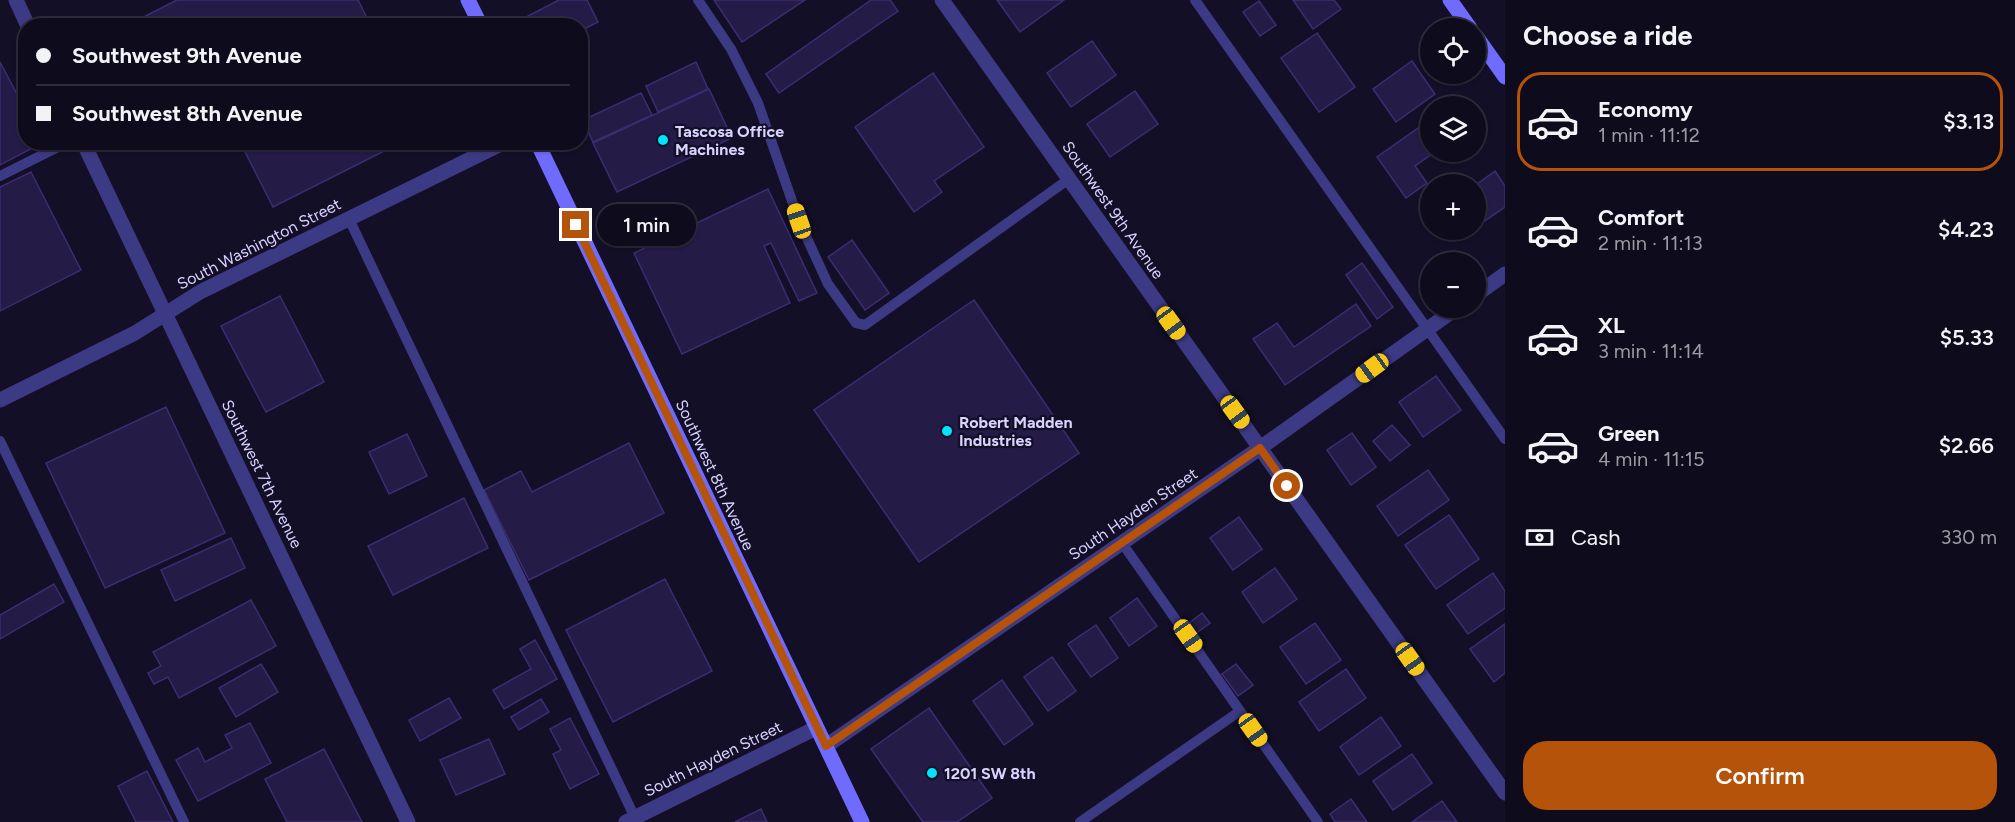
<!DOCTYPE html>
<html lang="en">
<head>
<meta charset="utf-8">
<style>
	body { margin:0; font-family:Figtree,sans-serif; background:#171425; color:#f1f3f6; height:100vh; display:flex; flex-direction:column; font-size:22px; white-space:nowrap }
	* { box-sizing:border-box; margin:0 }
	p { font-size:20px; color:#9b9ba3 }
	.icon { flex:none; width:33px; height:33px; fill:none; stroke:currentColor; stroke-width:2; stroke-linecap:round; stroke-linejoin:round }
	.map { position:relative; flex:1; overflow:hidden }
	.details { display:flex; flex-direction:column; background:#0e0b1c; width:510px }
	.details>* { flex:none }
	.top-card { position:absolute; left:18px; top:18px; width:570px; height:132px; border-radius:24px; box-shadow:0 2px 4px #0004,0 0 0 2px #2e2b3b; display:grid; align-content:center; height:132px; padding:0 18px; background:#0e0b1c }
	.buttons { position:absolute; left:1420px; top:18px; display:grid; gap:12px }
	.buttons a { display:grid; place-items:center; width:66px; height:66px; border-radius:50%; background:#0e0b1c; box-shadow:0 2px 4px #0004,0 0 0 2px #2e2b3b; font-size:30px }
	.end { position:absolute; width:27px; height:27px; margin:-14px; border:8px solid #b45309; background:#fff; box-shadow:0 0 0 3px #fff }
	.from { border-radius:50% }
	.bubble { position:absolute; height:42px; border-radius:21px; background:#0e0b1c; box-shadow:0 2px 4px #0004,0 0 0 2px #2e2b3b; font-size:20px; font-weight:600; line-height:42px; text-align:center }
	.car { position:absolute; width:18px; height:36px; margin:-18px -9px; border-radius:8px; box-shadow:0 0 4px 2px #0007; background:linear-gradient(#f5c518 24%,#345 0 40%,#f5c518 0 76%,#345 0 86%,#f5c518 0) }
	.top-card b { display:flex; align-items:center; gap:21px; height:57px; font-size:22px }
	.top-card b+b { border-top:2px solid #2e2b3b }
	.top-card i { width:15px; height:15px; background:#f1f3f6 }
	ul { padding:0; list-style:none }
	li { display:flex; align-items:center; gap:18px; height:99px; margin:0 12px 9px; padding:0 6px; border:3px solid transparent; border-radius:24px }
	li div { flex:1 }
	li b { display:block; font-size:22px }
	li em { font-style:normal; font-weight:600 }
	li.selected { border-color:#b45309 }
	li>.icon { width:54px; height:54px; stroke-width:1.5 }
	h2 { padding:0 18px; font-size:27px; line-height:72px }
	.pay { display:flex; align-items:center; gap:15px; height:66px; padding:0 18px; font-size:22px }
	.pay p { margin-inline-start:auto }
	.cta { display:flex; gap:12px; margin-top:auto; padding:12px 18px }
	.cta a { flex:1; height:69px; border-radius:24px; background:#b45309; color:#fff; font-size:24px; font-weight:600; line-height:69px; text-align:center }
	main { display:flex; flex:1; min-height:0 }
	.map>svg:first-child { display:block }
</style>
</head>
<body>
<main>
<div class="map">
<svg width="1505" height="822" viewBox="0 0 1505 822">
	<rect width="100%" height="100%" fill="#130f26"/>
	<g fill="#241b47" stroke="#3b2d73" stroke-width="1.5">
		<polygon points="177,0 358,0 371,26 126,26"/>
		<polygon points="559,0 587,0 598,22 580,31 580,26 525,26 522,19"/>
		<polygon points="714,0 805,0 742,42"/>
		<polygon points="871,0 890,0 898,11 779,93 766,74"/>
		<polygon points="997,0 1064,0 1020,32"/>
		<polygon points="1293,0 1334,0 1341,9 1313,29"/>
		<polygon points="1259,1 1276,25 1260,36 1243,12"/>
		<polygon points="1317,33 1355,87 1319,112 1281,58"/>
		<polygon points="1092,41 1116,75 1071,107 1047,73"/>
		<polygon points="1412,61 1435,94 1396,122 1373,89"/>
		<polygon points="0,62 26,111 26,142 42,143 0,165"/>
		<polygon points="696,62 708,89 658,112 646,86"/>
		<polygon points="933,73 984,147 934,181 942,192 914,212 855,127"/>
		<polygon points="709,89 732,138 617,192 593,143"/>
		<polygon points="1135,91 1158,124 1110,157 1087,124"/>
		<polygon points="641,93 652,115 593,142 583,120"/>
		<polygon points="1431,119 1431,152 1435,152 1415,166 1427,183 1406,198 1377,157"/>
		<polygon points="240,142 402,142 273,207"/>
		<polygon points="1495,171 1505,186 1505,207 1476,227 1476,185"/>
		<polygon points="31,172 81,270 0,311 0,187"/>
		<polygon points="768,189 817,293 799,301 771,243 764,246 790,303 682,354 634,253"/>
		<polygon points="852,240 889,293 865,310 828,257"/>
		<polygon points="1362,263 1393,307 1377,319 1346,275"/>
		<polygon points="280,296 324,382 266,412 221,326"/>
		<polygon points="974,300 1079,453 919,562 814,410"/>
		<polygon points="1356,304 1371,326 1285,385 1253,339 1277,323 1294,347"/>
		<polygon points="1436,376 1461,410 1423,437 1399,402"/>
		<polygon points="166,407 225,533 105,588 46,463"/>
		<polygon points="1392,425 1410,445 1390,461 1373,441"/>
		<polygon points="1352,433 1376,467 1351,485 1327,450"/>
		<polygon points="407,434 427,476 389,494 369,452"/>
		<polygon points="629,443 664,513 529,580 484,490 521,471 532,492"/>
		<polygon points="1428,470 1449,500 1398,536 1377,506"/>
		<polygon points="464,498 488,548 393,595 368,546"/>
		<polygon points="1449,515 1479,559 1436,589 1405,545"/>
		<polygon points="1239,517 1262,549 1233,570 1210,538"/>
		<polygon points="231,538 245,568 175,601 161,570"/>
		<polygon points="1275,568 1297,599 1263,623 1242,592"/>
		<polygon points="1493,573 1505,591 1505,608 1468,634 1447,605"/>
		<polygon points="665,579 712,671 613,722 566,630"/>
		<polygon points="54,584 64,602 0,639 0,615"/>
		<polygon points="1137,598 1157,626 1129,646 1110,618"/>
		<polygon points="251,600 276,646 179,698 168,677 154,684 148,673 161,666 153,652"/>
		<polygon points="1202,613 1210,623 1195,634 1188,624"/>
		<polygon points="1315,623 1341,660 1306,684 1280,647"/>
		<polygon points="1505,624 1505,673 1494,682 1470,649"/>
		<polygon points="1096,625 1118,658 1091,677 1068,644"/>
		<polygon points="535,640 557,679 504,709 493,690 531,669 520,649"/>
		<polygon points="1052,657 1076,691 1048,711 1024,677"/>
		<polygon points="261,664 278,692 236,717 219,688"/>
		<polygon points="1236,664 1253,685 1238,696 1222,674"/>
		<polygon points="1346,669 1366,698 1319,731 1299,702"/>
		<polygon points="1002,680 1033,724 1004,745 973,701"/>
		<polygon points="449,698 461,718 420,741 409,720"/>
		<polygon points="541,699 549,712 519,730 511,717"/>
		<polygon points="929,708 992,798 957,822 923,822 871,749"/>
		<polygon points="1381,717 1401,746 1359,775 1340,747"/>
		<polygon points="570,718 599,774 570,789 553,754 561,750 550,729"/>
		<polygon points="250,723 271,763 198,801 176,760 198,748 205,762 232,748 225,735"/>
		<polygon points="489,739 505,774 456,795 440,760"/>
		<polygon points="324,749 362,822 287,822 265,779"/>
		<polygon points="1412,754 1432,783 1393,810 1373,781"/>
		<polygon points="147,771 173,822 136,822 118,786"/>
		<polygon points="1351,799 1367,822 1335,822 1330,814"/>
		<polygon points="1442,801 1457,822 1412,822"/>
		<polygon points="761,809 767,822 735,822"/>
	</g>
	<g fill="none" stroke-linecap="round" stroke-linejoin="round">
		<g stroke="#3d3a85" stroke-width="10">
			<polyline points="698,0 731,49 758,103 799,221 828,284 856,323 865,325 1069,179"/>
			<polyline points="1195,0 1505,439"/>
			<polyline points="0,176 68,142"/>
			<polyline points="349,219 637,822"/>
			<polyline points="0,441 184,822"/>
			<polyline points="1122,543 1318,822"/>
			<polyline points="1080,822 1240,711"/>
		</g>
		<g stroke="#3d3a85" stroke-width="15">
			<polyline points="1476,295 1505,274"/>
			<polyline points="0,400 135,333 200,292 505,142"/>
			<polyline points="826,746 1260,448 1457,308"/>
			<polyline points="626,822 816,728"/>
		</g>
		<g stroke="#3d3a85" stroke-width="15">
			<polyline points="16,0 28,26"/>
			<polyline points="942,0 1505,793"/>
			<polyline points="83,142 408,822"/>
		</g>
		<g stroke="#6f6bff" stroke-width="15">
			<polyline points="468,0 481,26"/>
			<polyline points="1450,0 1470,28"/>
			<polyline points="1476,36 1505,77"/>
			<polyline points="537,142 862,822"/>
		</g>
	</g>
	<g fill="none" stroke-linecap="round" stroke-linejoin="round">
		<polyline stroke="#b45309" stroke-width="8" points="576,225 826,746 1260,448 1287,486"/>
	</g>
	<g fill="#00e5ff" stroke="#130f26" stroke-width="2">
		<circle cx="663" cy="140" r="6"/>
		<circle cx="947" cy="431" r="6"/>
		<circle cx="932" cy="773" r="6"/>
	</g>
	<g text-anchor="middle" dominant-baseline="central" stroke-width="4.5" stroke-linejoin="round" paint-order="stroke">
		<g font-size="16" font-weight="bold" fill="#d9d4ff" stroke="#130f26" text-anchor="start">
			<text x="675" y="131">Tascosa Office<tspan x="675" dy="18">Machines</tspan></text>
			<text x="959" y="422">Robert Madden<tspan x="959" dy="18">Industries</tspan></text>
			<text x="944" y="773">1201 SW 8th</text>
		</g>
		<g font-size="16" fill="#d9d4ff" stroke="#130f26">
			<text transform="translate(1113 210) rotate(55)">Southwest 9th Avenue</text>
			<text transform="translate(259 244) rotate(-27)">South Washington Street</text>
			<text transform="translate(262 474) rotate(64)">Southwest 7th Avenue</text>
			<text transform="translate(715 475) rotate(65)">Southwest 8th Avenue</text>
			<text transform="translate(1133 514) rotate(-34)">South Hayden Street</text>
			<text transform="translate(713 759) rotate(-26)">South Hayden Street</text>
		</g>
	</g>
</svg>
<div class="buttons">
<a><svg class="icon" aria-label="locate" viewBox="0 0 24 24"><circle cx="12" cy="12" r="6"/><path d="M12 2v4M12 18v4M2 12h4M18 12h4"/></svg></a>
<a><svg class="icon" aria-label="layers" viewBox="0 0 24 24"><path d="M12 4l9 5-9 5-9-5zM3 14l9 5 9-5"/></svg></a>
<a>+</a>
<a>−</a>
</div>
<i class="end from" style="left:1287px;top:486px"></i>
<i class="end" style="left:576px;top:225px"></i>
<div class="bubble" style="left:597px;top:204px;width:99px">1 min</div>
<i class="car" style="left:799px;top:221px;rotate:341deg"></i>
<i class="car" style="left:1171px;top:323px;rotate:144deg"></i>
<i class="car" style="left:1372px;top:368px;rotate:234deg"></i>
<i class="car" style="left:1235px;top:412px;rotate:144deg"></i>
<i class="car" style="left:1188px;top:636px;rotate:145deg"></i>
<i class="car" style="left:1410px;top:659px;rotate:145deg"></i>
<i class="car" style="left:1253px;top:730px;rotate:145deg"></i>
<div class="top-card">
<b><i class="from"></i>Southwest 9th Avenue</b>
<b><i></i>Southwest 8th Avenue</b>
</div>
</div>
<section class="details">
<h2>Choose a ride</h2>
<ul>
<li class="selected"><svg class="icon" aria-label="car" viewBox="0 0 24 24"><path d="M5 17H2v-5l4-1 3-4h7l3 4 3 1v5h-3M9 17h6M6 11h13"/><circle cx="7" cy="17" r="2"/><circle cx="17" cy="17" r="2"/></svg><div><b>Economy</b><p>1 min · 11:12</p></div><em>$3.13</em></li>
<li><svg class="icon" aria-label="car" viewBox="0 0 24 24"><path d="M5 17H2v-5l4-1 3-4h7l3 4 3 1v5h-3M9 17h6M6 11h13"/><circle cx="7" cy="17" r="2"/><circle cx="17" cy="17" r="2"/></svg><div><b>Comfort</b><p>2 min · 11:13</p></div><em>$4.23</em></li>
<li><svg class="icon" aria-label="car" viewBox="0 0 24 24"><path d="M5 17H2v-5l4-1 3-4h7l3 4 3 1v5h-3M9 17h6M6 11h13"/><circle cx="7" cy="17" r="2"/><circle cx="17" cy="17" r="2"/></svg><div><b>XL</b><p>3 min · 11:14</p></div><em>$5.33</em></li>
<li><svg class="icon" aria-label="car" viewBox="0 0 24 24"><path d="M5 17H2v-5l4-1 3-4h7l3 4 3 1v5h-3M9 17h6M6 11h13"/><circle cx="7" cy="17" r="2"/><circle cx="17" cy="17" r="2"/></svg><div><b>Green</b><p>4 min · 11:15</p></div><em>$2.66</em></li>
</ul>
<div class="pay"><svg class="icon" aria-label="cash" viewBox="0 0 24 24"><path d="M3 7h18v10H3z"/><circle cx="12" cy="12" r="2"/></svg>Cash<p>330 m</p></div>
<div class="cta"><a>Confirm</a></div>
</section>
</main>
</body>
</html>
